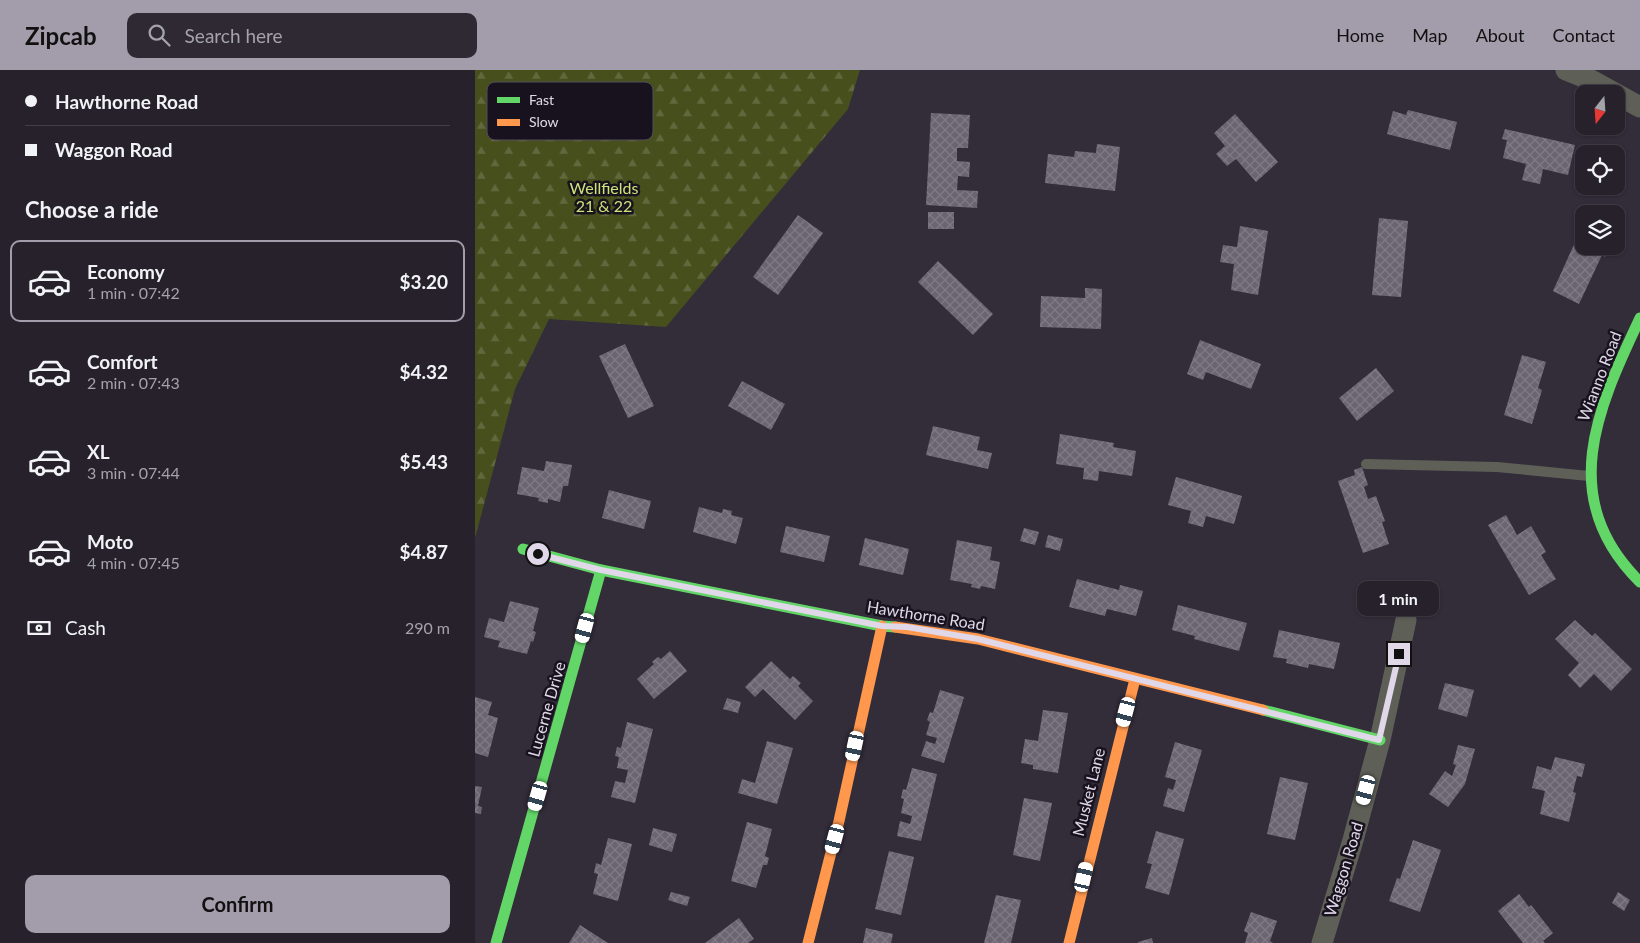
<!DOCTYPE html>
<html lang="en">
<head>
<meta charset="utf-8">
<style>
	body { margin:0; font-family:Lato,sans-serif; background:#2e2933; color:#f1f3f6; height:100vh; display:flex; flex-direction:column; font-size:19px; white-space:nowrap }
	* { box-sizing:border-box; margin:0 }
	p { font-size:16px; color:#a4a3a9 }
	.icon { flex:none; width:28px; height:28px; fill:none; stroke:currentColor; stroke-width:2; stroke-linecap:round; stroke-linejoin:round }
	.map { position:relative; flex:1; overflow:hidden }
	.drawer { display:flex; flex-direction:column; background:#26212b; width:475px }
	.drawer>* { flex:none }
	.banner { display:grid; align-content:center; height:110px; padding:0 25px; background:#26212b }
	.needle { width:32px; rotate:197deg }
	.tools { position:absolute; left:1100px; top:15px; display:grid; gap:10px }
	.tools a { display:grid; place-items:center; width:50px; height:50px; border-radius:10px; background:#26212b; box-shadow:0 1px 4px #0004,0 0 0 1px #423e47; font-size:25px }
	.end { position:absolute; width:22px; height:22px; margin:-11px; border:6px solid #e0d8e9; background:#111; box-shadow:0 0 0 2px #111 }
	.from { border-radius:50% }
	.bubble { position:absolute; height:35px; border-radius:10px; background:#26212b; box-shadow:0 1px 4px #0004,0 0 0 1px #423e47; font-size:16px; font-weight:700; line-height:35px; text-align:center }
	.car { position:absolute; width:15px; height:30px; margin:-15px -8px; border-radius:6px; box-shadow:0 0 4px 1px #0007; background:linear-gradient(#fff 24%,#345 0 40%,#fff 0 76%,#345 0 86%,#fff 0) }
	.banner b { display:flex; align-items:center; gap:18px; height:48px; font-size:19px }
	.banner b+b { border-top:1px solid #423e47 }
	.banner i { width:12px; height:12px; background:#f1f3f6 }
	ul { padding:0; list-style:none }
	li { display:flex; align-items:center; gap:15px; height:82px; margin:0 10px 8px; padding:0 15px; border:2px solid transparent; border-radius:10px }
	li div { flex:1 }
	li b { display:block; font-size:19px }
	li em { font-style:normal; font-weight:700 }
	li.active { border-color:#a39cab }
	li>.icon { width:45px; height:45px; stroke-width:1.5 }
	h2 { padding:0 25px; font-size:22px; line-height:60px }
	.pay { display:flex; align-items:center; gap:12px; height:55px; padding:0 25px; font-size:19px }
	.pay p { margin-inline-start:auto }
	.cta { display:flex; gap:10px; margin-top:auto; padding:10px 25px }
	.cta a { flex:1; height:58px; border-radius:10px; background:#a39cab; color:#111; font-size:20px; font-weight:700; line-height:58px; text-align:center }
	header { display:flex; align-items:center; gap:30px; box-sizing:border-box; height:70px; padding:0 25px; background:#a39cab; color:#111 }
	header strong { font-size:24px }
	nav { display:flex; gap:28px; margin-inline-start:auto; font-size:18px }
	.search { width:350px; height:45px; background:#2e2933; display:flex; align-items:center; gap:12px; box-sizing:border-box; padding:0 18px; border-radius:10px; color:#a4a3a9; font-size:19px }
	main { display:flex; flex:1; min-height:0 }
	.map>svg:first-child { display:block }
</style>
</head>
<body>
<header>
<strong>Zipcab</strong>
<div class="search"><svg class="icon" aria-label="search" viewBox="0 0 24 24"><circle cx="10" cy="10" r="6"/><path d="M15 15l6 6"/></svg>Search here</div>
<nav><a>Home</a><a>Map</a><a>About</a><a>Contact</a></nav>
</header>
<main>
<section class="drawer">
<div class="banner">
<b><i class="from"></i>Hawthorne Road</b>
<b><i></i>Waggon Road</b>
</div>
<h2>Choose a ride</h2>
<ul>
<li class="active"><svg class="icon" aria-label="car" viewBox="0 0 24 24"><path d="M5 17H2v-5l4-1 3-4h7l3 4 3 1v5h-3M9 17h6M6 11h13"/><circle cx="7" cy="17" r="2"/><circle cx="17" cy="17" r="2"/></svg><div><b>Economy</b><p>1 min · 07:42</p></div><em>$3.20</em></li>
<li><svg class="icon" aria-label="car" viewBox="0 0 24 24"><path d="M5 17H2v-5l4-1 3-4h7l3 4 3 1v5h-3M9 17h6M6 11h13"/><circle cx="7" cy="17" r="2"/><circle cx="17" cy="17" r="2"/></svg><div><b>Comfort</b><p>2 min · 07:43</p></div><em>$4.32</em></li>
<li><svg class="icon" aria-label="car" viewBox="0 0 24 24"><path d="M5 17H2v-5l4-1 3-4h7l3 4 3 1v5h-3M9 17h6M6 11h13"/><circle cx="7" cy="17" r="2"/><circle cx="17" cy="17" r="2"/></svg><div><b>XL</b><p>3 min · 07:44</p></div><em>$5.43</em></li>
<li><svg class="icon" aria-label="car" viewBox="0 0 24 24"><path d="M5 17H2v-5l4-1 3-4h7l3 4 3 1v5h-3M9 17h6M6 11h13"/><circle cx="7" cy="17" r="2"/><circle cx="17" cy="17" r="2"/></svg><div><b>Moto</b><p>4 min · 07:45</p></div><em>$4.87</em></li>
</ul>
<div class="pay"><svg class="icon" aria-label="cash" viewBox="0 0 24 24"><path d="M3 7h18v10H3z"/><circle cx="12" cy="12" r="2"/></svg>Cash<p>290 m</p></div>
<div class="cta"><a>Confirm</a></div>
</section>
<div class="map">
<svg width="1165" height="873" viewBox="0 0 1165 873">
	<defs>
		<pattern id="forest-firs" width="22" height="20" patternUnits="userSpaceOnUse" patternTransform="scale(1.25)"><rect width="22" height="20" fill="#47501d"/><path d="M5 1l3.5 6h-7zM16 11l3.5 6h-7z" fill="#61683e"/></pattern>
		<pattern id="building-cross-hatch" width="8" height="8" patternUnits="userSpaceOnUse" patternTransform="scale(1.25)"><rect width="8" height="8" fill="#6b6571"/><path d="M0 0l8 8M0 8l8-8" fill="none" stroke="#807a85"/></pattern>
	</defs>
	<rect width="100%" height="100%" fill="#332c39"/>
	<polygon fill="url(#forest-firs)" points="0,0 385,0 373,39 191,257 74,249 40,319 0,468"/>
	<g fill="url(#building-cross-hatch)">
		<polygon points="933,40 982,52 975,80 912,64 918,41 931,45"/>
		<polygon points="456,43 495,45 493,78 482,78 482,91 495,92 494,107 483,106 482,120 503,121 502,138 451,135"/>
		<polygon points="760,44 803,92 781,112 761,89 752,96 741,84 750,76 739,63"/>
		<polygon points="1030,59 1100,75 1093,105 1068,99 1065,114 1047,110 1051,94 1028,88 1032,70 1027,69"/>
		<polygon points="622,74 645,77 640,121 570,113 573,84 599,87 600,81 621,83"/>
		<rect x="453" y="142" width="26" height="17"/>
		<polygon points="323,145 348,163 303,225 278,207"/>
		<polygon points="904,148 933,151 926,227 897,225"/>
		<polygon points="765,156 793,161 783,225 756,220 759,194 745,192 748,175 762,177"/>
		<polygon points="1109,167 1109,176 1135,176 1130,187 1127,185 1104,234 1078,221 1101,170 1106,173"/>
		<polygon points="463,191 518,244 498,265 443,212"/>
		<polygon points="610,218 627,219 626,259 565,257 566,226 610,228"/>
		<polygon points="725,270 786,294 776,319 731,302 728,310 712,304"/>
		<polygon points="150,274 179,336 153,348 124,286"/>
		<polygon points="1047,285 1071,292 1063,318 1067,320 1057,354 1029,345"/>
		<polygon points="901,298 919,321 882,351 864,328"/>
		<polygon points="267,311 310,334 296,360 253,336"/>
		<polygon points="458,356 505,367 502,380 517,383 513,399 451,385"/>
		<polygon points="585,364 639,373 638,377 661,381 657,406 624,401 623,411 608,409 609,398 581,394"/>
		<polygon points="71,391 97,395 93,416 88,416 85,432 73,429 73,433 63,431 64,428 42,424 47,397 69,401"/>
		<polygon points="887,397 893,415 889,417 893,429 901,426 910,451 907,452 914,474 888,483 863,411 880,405 879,400"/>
		<polygon points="701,407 767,426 759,454 731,446 728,457 713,453 716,441 693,435"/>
		<polygon points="134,420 176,431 169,459 127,448"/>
		<polygon points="224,437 247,443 248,439 257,441 256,445 268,448 261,474 218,462"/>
		<polygon points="1031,445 1042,465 1056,456 1071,482 1066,485 1081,509 1054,525 1013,455"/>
		<polygon points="311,456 355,466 349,492 305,482"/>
		<polygon points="549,458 564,462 560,475 545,471"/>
		<polygon points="573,465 588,469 585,481 570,477"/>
		<polygon points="390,468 434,479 428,505 384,495"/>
		<polygon points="482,470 517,477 515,490 525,492 520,519 506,516 505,519 496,517 497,514 475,510"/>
		<polygon points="602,509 644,520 645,515 668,521 661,546 632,539 630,546 594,537"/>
		<polygon points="35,531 64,538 58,561 61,562 58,572 56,571 52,584 23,577 25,571 9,567 14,548 29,552"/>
		<polygon points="703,535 772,553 764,581 719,569 720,566 697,560"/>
		<polygon points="1100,550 1117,566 1120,563 1157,599 1136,621 1119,604 1105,618 1093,605 1104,593 1080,569"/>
		<polygon points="804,560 865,573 859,599 834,594 833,598 811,593 812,589 798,587"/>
		<polygon points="195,581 212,601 179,629 162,609 179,594 177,592 183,587 186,589"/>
		<polygon points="296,591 315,609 318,606 326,613 323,616 338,631 320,650 288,619 280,627 270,617"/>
		<polygon points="970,613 999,620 992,647 963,639"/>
		<polygon points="465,620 489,627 469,693 446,686 451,671 460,674 462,668 451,665 455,652 452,650 455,642 458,643"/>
		<polygon points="0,627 17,632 13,645 23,648 13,687 0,683"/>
		<polygon points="252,628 266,632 263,643 248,639"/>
		<polygon points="568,640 593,643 583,703 558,699 558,695 546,693 550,669 563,671"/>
		<polygon points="152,652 178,659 160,733 136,727 140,711 150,713 153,700 142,698 144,687 140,686 142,677 146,678"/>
		<polygon points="292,671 318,678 302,734 263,723 267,709 280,713"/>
		<polygon points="700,672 727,680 709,742 688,736 693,718 698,720 701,710 690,707"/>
		<polygon points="983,675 1000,679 990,714 973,737 954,724 970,701 977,706 981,695 978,694"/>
		<polygon points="1080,687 1110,694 1107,707 1102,706 1098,722 1101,723 1094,752 1065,744 1070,721 1057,718 1062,696 1076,700"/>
		<polygon points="437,698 462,704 446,771 422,766 425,751 435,754 437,746 426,743 429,729 426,728 428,719 431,720"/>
		<polygon points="805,707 833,713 820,770 792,764"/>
		<polygon points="0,716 7,717 3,736 7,737 6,744 0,743"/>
		<polygon points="549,728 577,733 565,791 538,785"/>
		<polygon points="272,752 297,759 290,786 294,788 292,795 288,795 281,818 256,811"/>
		<polygon points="178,758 202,764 197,782 174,775"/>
		<polygon points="681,761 709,769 694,825 670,818 677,794 672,793"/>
		<polygon points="133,768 157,774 143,831 118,824 123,804 119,803 121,793 126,795"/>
		<polygon points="938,770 966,780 945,842 914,831 922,808 925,809"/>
		<polygon points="414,781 439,787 426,845 400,839"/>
		<polygon points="196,822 215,827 212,836 193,830"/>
		<polygon points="1143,822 1155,830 1149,841 1137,833"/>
		<polygon points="1044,824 1054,837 1056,835 1078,863 1068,871 1070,873 1048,873 1023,841"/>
		<polygon points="521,825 546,830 536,873 509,873"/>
		<polygon points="776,842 802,851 795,871 798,873 770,873 773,863 769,861"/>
		<polygon points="264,848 279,869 273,873 230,873"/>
		<polygon points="105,855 133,873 94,873"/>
		<polygon points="391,858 418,864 416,873 388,873"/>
		<polygon points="677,868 678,873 663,873 663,872"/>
	</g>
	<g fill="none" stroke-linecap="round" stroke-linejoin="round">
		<polyline stroke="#5e6058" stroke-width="10" points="891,394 1022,397 1114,406"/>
		<g stroke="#5e6058" stroke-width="21">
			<polyline points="1091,0 1116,10 1165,37"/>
			<polyline points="847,873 878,770 905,670 931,550"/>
		</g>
		<g stroke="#63d668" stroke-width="11">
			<path d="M1165,248C1122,339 1081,429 1165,512"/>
			<polyline points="48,479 126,500 407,556 420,557"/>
			<polyline points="788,640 905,670"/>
			<polyline points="21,873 126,500"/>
		</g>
		<g stroke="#ff974d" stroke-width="11">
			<polyline points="420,557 503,569 788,640"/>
			<polyline points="333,873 364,751 407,556"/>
			<polyline points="594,873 660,609"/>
		</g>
	</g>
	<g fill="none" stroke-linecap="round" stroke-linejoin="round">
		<polyline stroke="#e0d8e9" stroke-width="6" points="63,484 126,500 407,556 432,557 503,569 904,670 924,584"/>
	</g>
	<g text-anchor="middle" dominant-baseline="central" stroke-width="5" stroke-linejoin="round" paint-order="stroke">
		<g font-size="16" fill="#cce378" stroke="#18121e">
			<text x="129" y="117">Wellfields<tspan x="129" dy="18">21 &amp; 22</tspan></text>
		</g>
		<g font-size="16" fill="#e0d8e9" stroke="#18121e">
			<text transform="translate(1124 306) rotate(-69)">Wianno Road</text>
			<text transform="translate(451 545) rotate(9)">Hawthorne Road</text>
			<text transform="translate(71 639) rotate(-74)">Lucerne Drive</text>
			<text transform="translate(613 722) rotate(-76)">Musket Lane</text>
			<text transform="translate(868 799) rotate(-73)">Waggon Road</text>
		</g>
	</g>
	<rect x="12" y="12" width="166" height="58" rx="8" fill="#18121e" stroke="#544d5b" stroke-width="1"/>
	<rect x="22" y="27" width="23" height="6" fill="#63d668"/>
	<rect x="22" y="49" width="23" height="7" fill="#ff974d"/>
	<g font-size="14" fill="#e0d8e9">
		<text x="54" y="35">Fast</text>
		<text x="54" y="57">Slow</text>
	</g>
</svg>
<div class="tools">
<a><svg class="needle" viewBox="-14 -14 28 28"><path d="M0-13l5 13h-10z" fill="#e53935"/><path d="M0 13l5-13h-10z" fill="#a4a3a9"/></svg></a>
<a><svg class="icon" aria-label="locate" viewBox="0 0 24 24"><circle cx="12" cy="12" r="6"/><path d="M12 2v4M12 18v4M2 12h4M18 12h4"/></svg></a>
<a><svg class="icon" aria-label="layers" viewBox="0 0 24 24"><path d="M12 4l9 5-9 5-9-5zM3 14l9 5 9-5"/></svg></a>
</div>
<i class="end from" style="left:63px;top:484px"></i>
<i class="end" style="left:924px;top:584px"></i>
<div class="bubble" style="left:882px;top:511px;width:82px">1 min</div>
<i class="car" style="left:110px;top:558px;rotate:195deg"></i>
<i class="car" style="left:651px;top:642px;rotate:195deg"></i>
<i class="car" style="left:380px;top:676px;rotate:192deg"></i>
<i class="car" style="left:891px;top:720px;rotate:195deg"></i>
<i class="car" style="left:63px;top:726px;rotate:196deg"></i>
<i class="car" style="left:360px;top:769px;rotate:195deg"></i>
<i class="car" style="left:609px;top:807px;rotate:13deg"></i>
</div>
</main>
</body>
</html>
